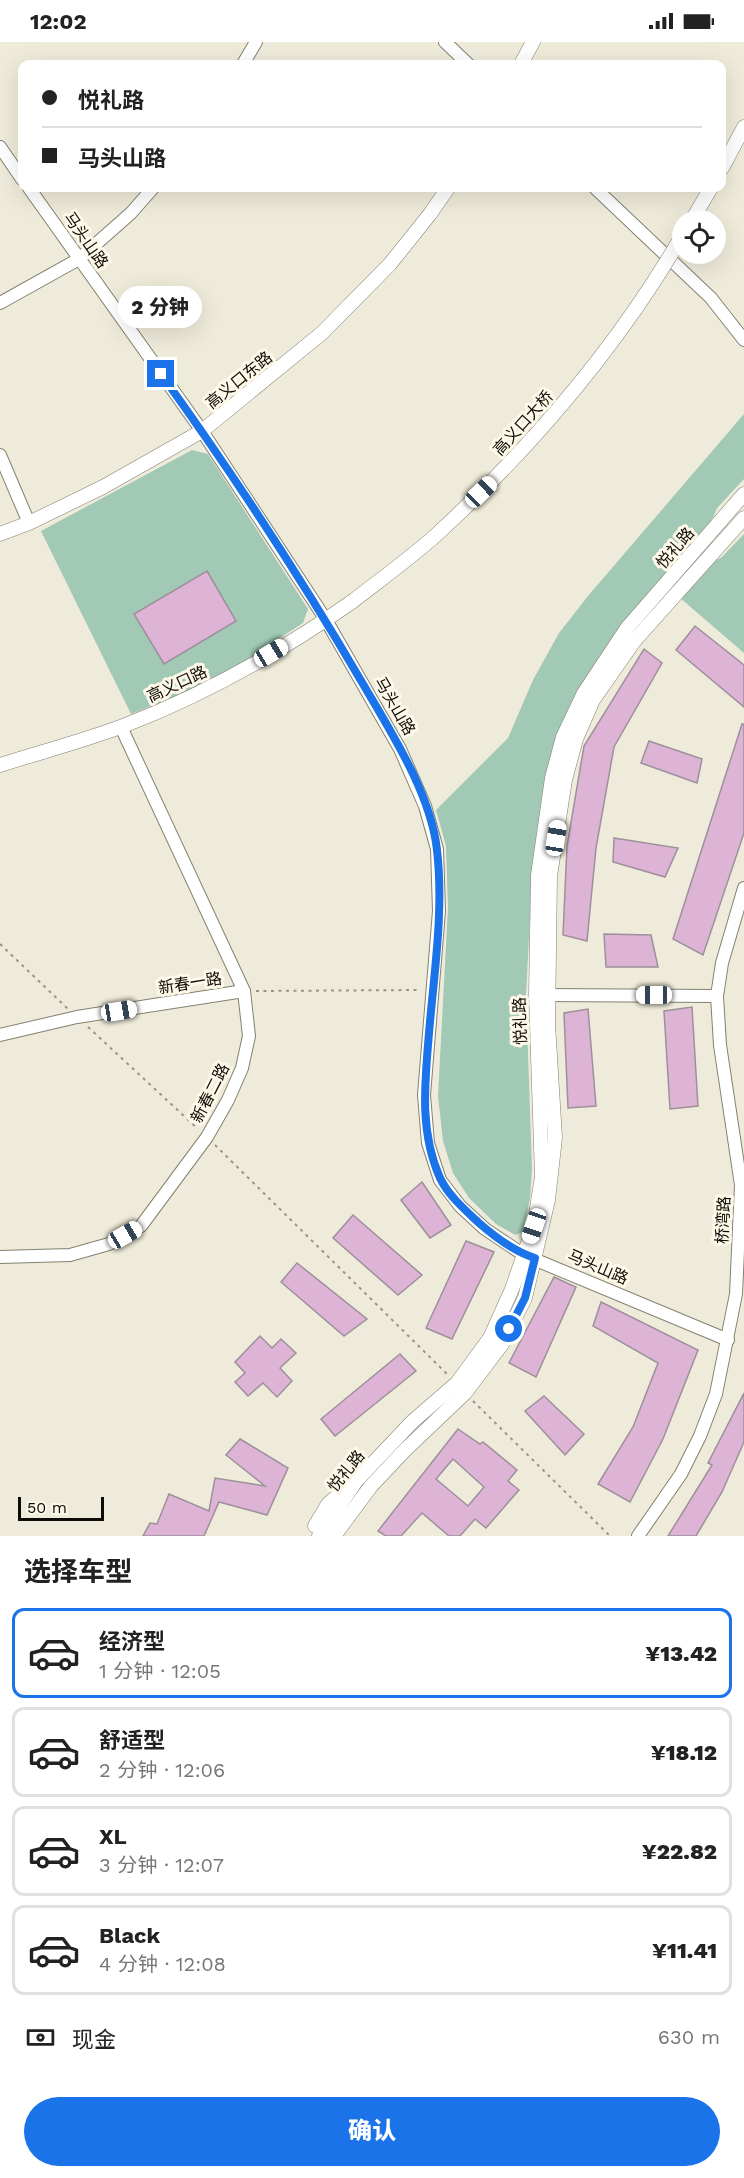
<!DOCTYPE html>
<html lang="zh">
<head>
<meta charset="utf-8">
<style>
	body { margin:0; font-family:"Work Sans","Noto Sans SC",sans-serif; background:#f2f2f2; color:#222; height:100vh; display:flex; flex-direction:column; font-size:22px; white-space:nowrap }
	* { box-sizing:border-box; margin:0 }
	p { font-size:20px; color:#767676 }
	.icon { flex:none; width:33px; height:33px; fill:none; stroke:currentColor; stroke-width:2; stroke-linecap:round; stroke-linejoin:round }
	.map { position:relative; height:1494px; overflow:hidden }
	.drawer { display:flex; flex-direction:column; background:#fff; flex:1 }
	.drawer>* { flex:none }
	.banner { position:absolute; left:18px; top:18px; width:708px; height:132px; border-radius:12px; box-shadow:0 6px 24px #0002; display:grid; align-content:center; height:132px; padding:0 24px; background:#fff }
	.fabs { position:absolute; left:672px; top:168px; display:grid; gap:12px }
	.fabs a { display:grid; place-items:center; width:54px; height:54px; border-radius:50%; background:#fff; box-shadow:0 6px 24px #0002; font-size:30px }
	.scale { position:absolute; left:18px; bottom:15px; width:86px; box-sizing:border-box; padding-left:6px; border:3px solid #0d0b06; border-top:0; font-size:16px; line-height:21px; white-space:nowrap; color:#0d0b06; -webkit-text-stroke:4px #fdf8e7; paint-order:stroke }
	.end { position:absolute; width:27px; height:27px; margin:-14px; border:8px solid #1a73e8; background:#fff; box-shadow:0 0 0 3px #fff }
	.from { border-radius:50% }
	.bubble { position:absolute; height:42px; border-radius:21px; background:#fff; box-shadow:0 6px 24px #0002; font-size:20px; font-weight:800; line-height:42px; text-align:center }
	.car { position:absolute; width:18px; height:36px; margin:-18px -9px; border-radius:8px; box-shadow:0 0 4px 2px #0007; background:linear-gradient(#fff 24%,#345 0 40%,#fff 0 76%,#345 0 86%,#fff 0) }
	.banner b { display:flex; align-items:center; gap:21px; height:57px; font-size:22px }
	.banner b+b { border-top:2px solid #e0e0e0 }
	.banner i { width:15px; height:15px; background:#222 }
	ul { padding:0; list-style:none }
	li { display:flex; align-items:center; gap:18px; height:90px; margin:0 12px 9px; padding:0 12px; border:3px solid #e0e0e0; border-radius:12px }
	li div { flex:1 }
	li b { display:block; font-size:22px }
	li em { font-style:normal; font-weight:800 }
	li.active { border-color:#1a73e8 }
	li>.icon { width:54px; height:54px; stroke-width:1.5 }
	h2 { padding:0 24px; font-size:27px; line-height:72px }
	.pay { display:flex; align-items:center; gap:15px; height:66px; padding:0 24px; font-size:22px }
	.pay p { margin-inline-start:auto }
	.cta { display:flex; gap:12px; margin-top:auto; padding:12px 24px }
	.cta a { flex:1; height:69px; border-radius:36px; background:#1a73e8; color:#fff; font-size:24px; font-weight:800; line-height:69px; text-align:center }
	.status { display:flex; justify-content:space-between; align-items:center; height:42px; padding:0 30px; background:#fff; direction:ltr }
	.status svg { height:16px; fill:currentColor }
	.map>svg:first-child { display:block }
</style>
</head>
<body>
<div class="status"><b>12:02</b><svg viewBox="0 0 49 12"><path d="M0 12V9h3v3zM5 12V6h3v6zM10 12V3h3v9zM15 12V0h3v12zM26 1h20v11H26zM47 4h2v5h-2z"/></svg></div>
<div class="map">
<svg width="744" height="1494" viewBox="0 0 744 1494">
	<rect width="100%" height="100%" fill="#efebda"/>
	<g fill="#a1c9b5">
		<polygon points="744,372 744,437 717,466 708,487 624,582 532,835 526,954 532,1126 530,1157 523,1190 515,1193 496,1182 469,1156 453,1131 443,1099 438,1054 448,866 446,804 436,768 508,696 533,638 559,591 588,554"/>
		<polygon points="192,408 208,412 308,567 303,581 248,617 186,650 131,672 41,489"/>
		<polygon points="744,492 744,611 679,555 709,522 722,515"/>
	</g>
	<g fill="#ddb3d6" stroke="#9d909b" stroke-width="1.5" fill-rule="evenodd">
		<polygon points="207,529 236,579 164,622 134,572"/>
		<polygon points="695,584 744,623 744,665 676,608"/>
		<polygon points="644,607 662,621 614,705 596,806 587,899 563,893 567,804 584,704"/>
		<polygon points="742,682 744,682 744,791 703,913 673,897"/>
		<polygon points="649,699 702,717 697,741 641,721"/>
		<polygon points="614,796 678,806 665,835 613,820"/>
		<polygon points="604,892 651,893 658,925 606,925"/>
		<polygon points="692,965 698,1064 670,1067 664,969"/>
		<polygon points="588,967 596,1064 568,1066 564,971"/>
		<polygon points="422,1140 451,1183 430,1196 401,1158"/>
		<polygon points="353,1173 422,1233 398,1253 333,1196"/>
		<polygon points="466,1199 494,1210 452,1297 426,1286"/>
		<polygon points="297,1221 367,1277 344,1294 281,1240"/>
		<polygon points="554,1235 576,1245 536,1335 509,1321"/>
		<polygon points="601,1260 698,1308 663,1397 630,1460 598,1442 633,1385 658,1321 593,1284"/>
		<polygon points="260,1294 272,1306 281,1297 296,1311 280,1326 292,1339 277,1355 263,1341 248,1354 235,1340 245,1331 235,1320"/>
		<polygon points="400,1312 416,1329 335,1394 321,1377"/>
		<polygon points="744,1351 744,1400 722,1450 696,1494 668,1494 712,1423 708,1421"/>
		<polygon points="544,1354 584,1392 565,1413 525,1369"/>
		<path d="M458,1387L480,1402L483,1400L517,1428L508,1439L519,1448L486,1486L475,1477L460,1494H449L422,1471L401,1494H386L378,1489ZM453,1417L484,1445L468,1464L436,1437Z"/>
		<polygon points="240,1397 288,1426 267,1473 219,1460 204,1494 143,1494 150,1481 157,1482 169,1452 209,1469 215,1436 265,1444 226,1413"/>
	</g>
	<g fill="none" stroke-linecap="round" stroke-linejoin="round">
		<g stroke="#848071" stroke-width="14">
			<g id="tertiary">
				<polyline points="445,0 468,22"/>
				<polyline points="243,22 256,0"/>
				<polyline points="0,105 22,137"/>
				<polyline points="29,146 202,389 326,578 400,707 425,764 437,807 439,869 424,1053 428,1101 440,1138 460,1164 485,1187 524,1213 728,1298"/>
				<polyline points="595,146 711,256 744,298"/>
				<polyline points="0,261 79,217 131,171 153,146"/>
				<polyline points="0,413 29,481"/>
				<polyline points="539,953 717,954"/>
				<polyline points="0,993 77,975 244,949"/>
				<polyline points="0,1215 70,1213 109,1202 141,1184 207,1095 228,1058 242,1026 249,994 244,949 121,685"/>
				<polyline points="638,1494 681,1432 700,1394 716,1352 736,1252 741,1143 720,1003 717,954 722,921 744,846"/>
			</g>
		</g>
		<g stroke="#848071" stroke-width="15">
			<g id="secondary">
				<polyline points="521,22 533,0"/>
				<polyline points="722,126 744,85"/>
				<polyline points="692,178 711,146"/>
				<polyline points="0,492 29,481 103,445 202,389 322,291 390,222 430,172 448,146"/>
				<path d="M0,723C41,710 83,699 123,684C204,653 282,609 353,559"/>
				<polyline points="315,1484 328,1462 342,1450"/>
				<polyline points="319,1494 356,1439 413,1379 457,1341 490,1296 512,1247 534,1184 542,1135 536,953 538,833 552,736 563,695 584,651 627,586 744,452"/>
				<polyline points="334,1494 371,1444 405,1408 465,1351 502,1302 525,1256 548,1158 555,1096 548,982 550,834 565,738 576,697 593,658 635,598 744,476"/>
			</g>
		</g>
		<g stroke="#979488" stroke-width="2" stroke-dasharray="3 4.5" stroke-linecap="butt">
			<polyline points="0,902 68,967"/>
			<polyline points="256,949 421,948"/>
			<polyline points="88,985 198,1087"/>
			<polyline points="215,1103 448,1333"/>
			<polyline points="473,1359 610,1494"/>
		</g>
		<use href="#tertiary" stroke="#fff" stroke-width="12"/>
		<use href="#secondary" stroke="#fff" stroke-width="14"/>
		<g stroke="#848071" stroke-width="15" stroke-linecap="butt">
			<path id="secondary-bridge" d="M353,559C380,538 409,517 435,494C531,406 616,307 682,194"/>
		</g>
		<use href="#secondary-bridge" stroke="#fff" stroke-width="14"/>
	</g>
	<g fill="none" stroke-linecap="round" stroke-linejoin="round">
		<path stroke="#1a73e8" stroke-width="8" d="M161,332C233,432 301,536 363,642C391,690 431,752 437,808C444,869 434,931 429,991C425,1040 419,1089 440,1136C448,1153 465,1168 479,1181C495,1195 515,1210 535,1216L525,1256L509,1287"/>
	</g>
	<g text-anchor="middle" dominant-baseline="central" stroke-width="6" stroke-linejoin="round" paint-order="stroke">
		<g font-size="16" fill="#0d0b06" stroke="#fdf8e7">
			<text transform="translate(86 198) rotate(55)">马头山路</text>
			<text transform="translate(239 338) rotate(-39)">高义口东路</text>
			<text transform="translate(523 381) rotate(-48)">高义口大桥</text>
			<text transform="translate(675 506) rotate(-49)">悦礼路</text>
			<text transform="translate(177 642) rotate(-25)">高义口路</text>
			<text transform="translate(395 664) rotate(60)">马头山路</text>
			<text transform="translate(190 941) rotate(-9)">新春一路</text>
			<text transform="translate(520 979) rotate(-92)">悦礼路</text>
			<text transform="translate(210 1051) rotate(-63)">新春二路</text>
			<text transform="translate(723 1178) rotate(-87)">桥湾路</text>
			<text transform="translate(598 1225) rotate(23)">马头山路</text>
			<text transform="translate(346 1429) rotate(-51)">悦礼路</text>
		</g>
	</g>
</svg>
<div class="fabs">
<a><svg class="icon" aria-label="locate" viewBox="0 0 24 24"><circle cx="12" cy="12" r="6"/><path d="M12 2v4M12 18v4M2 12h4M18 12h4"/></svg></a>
</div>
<div class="scale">50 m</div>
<i class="end from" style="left:509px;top:1287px"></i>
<i class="end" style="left:161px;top:332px"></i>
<div class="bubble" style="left:118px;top:244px;width:84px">2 分钟</div>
<i class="car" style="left:481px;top:450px;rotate:46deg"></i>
<i class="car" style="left:271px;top:611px;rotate:59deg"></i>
<i class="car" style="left:556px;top:796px;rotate:9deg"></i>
<i class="car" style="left:654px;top:953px;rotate:270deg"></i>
<i class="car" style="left:119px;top:969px;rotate:81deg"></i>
<i class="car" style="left:534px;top:1184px;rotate:199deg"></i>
<i class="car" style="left:125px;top:1193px;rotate:60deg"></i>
<div class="banner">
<b><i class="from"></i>悦礼路</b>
<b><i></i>马头山路</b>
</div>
</div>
<section class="drawer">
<h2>选择车型</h2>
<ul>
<li class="active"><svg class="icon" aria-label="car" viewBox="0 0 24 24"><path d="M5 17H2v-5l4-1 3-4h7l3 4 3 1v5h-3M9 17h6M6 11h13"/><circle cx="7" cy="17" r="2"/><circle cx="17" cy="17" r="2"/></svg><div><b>经济型</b><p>1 分钟 · 12:05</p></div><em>¥13.42</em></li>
<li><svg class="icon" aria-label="car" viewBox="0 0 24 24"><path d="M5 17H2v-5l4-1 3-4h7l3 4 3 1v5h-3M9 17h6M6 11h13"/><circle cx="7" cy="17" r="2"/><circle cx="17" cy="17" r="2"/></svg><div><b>舒适型</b><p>2 分钟 · 12:06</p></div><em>¥18.12</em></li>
<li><svg class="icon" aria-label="car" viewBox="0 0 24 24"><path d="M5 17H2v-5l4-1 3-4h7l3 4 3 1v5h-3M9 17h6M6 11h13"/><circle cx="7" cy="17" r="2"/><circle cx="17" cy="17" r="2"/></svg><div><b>XL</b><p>3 分钟 · 12:07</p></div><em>¥22.82</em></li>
<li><svg class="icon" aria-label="car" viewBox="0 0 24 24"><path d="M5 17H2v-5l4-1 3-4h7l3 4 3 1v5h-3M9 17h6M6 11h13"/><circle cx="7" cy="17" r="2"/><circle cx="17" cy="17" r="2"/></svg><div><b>Black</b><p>4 分钟 · 12:08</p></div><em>¥11.41</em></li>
</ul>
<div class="pay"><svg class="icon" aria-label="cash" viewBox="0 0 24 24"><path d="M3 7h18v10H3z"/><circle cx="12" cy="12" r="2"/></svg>现金<p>630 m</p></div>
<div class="cta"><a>确认</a></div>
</section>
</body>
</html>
